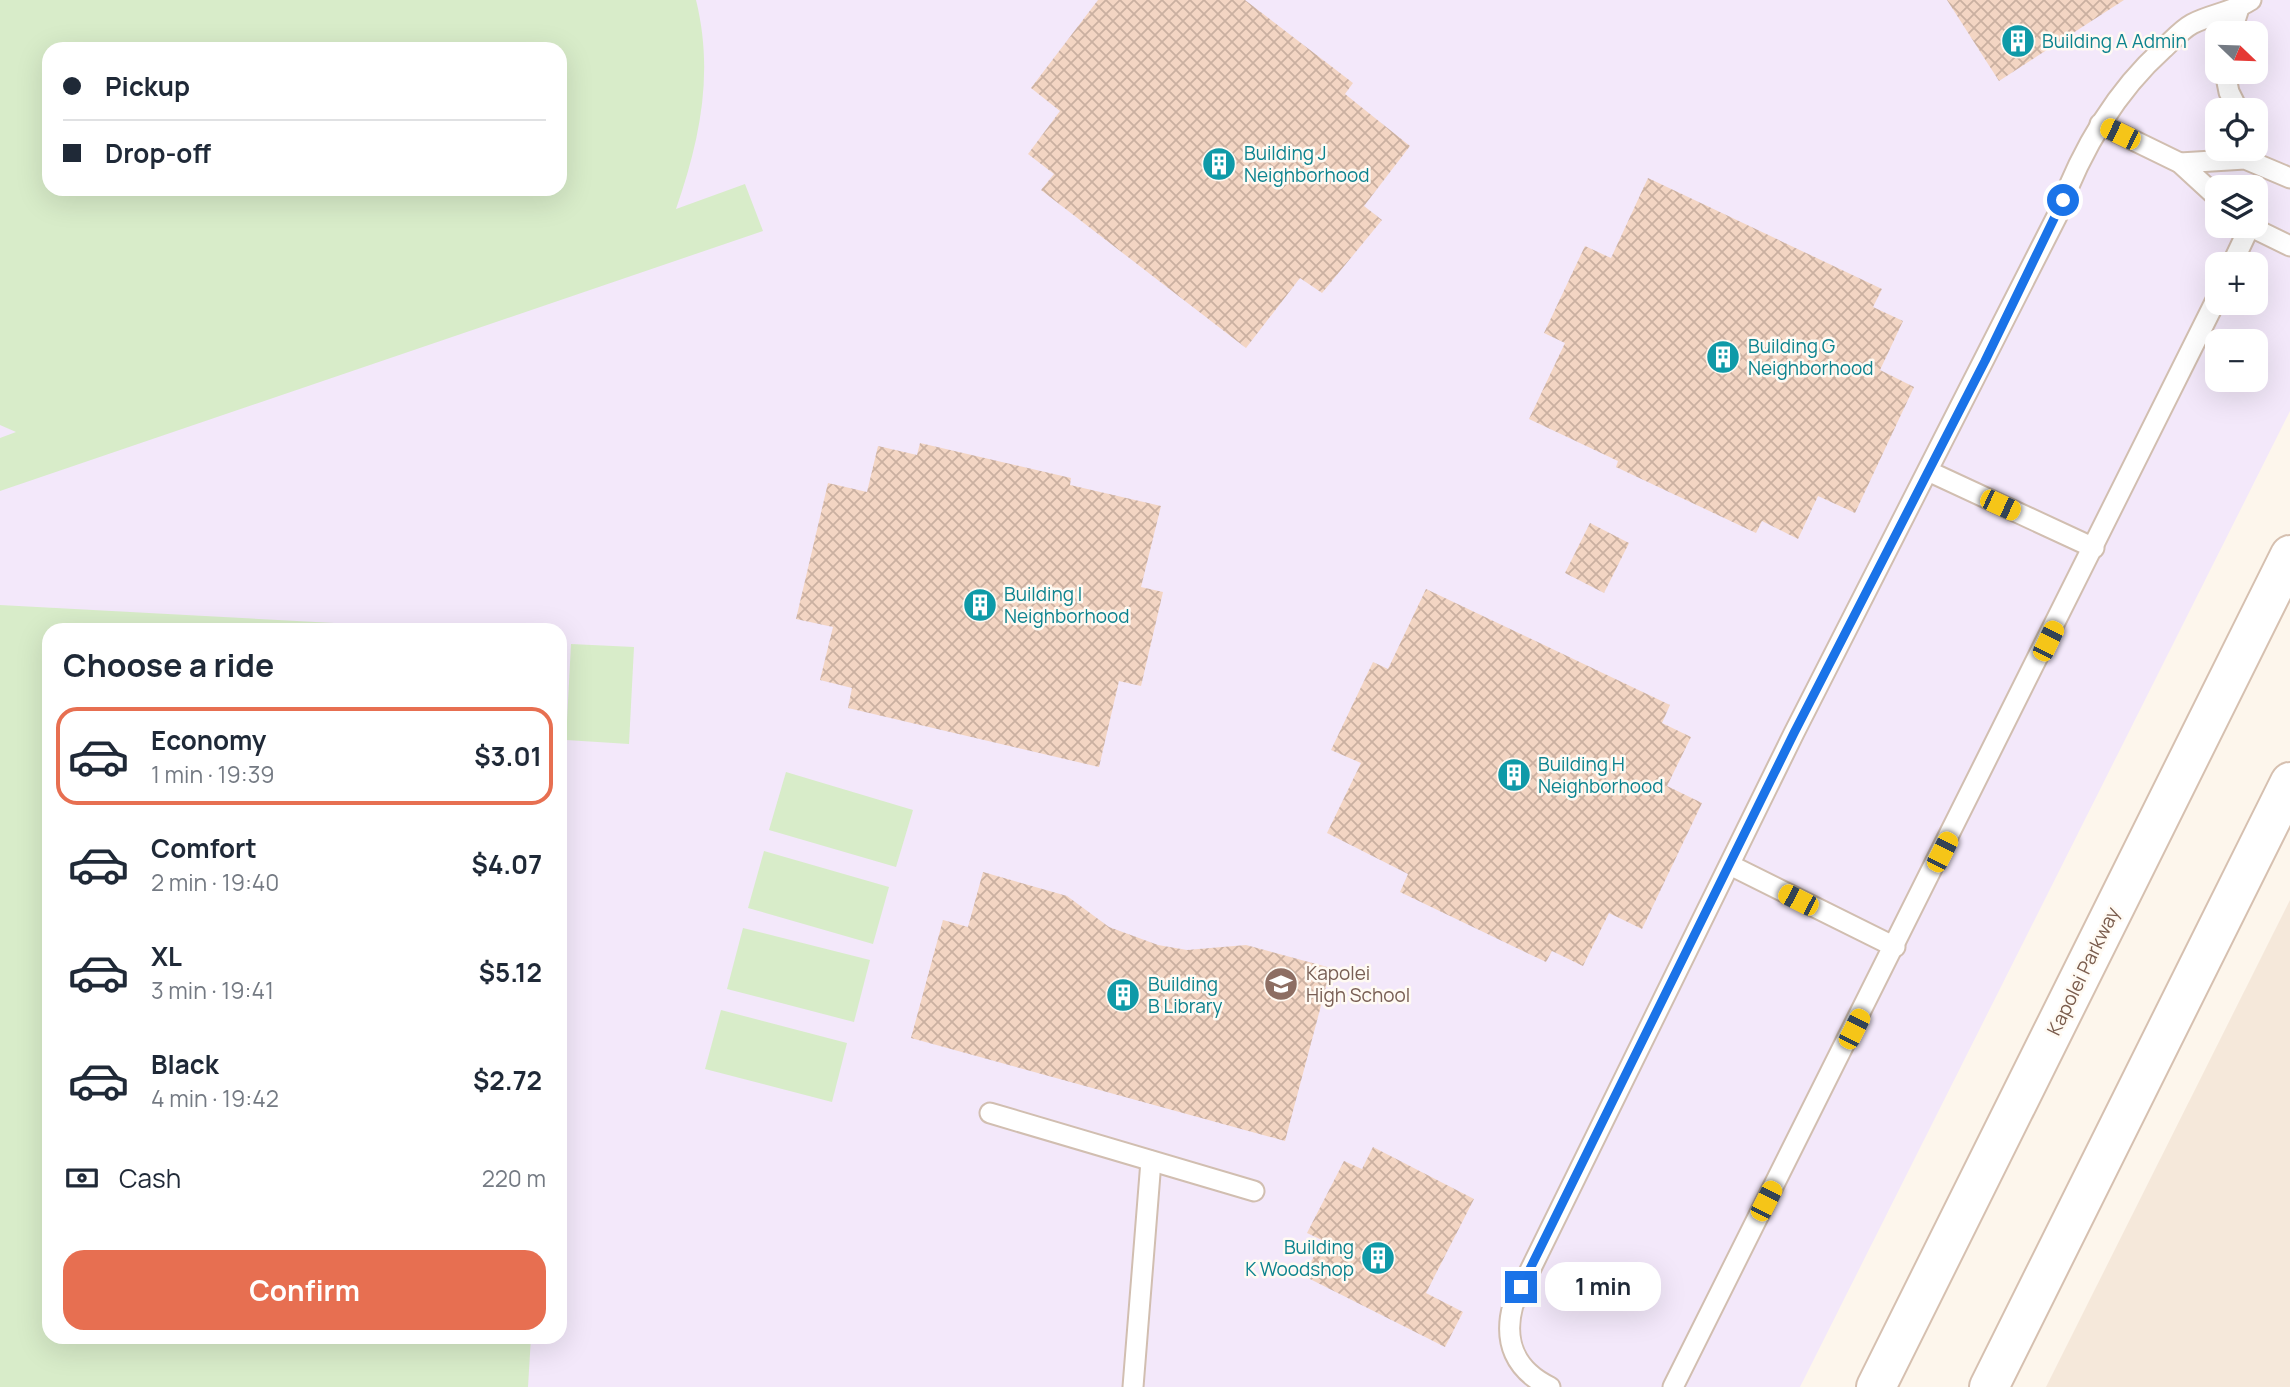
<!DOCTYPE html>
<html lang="en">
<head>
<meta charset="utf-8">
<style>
	body { margin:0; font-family:Manrope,sans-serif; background:#f2f2f3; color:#1f2937; height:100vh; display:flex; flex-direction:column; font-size:26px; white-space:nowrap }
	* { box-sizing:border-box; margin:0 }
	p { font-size:23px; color:#747a83 }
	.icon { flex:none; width:38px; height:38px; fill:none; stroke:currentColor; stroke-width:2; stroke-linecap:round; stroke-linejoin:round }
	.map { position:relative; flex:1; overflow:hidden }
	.side { position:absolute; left:42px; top:623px; width:525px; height:721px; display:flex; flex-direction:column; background:#fff; border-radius:21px; box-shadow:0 7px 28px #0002 }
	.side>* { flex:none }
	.banner { position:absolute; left:42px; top:42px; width:525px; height:154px; border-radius:21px; box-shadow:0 7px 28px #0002; display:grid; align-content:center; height:154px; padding:0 21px; background:#fff }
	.needle { width:46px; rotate:113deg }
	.buttons { position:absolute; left:2205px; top:21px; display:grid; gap:14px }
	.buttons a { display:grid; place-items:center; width:63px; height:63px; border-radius:14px; background:#fff; box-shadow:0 7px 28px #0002; font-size:35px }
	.end { position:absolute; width:32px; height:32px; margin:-16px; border:9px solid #1a73e8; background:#fff; box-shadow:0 0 0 4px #fff }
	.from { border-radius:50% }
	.bubble { position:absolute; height:49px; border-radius:21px; background:#fff; box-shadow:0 7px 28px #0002; font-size:23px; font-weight:700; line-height:49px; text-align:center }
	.car { position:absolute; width:21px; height:42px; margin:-21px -10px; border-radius:9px; box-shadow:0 0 5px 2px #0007; background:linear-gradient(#f5c518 24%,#345 0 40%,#f5c518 0 76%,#345 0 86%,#f5c518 0) }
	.banner b { display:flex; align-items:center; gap:24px; height:66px; font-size:26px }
	.banner b+b { border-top:2px solid #e0e1e3 }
	.banner i { width:18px; height:18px; background:#1f2937 }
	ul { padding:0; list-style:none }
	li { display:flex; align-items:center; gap:21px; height:98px; margin:0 14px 10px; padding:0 7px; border:4px solid transparent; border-radius:21px }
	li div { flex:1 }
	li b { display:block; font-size:26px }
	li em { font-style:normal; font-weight:700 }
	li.selected { border-color:#e76f51 }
	li>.icon { width:63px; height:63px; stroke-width:1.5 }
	h2 { padding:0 21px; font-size:32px; line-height:84px }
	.pay { display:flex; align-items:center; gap:18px; height:77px; padding:0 21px; font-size:26px }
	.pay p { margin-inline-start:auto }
	.primary-button { display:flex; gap:14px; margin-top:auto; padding:14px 21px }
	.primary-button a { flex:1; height:80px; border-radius:21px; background:#e76f51; color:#fff; font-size:28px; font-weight:700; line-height:80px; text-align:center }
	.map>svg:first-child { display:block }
</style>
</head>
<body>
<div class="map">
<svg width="2290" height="1387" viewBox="0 0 2290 1387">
	<defs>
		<pattern id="building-cross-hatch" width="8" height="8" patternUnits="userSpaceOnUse" patternTransform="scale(1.75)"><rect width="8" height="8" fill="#f3d5c3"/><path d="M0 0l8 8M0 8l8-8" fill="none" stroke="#cab0a1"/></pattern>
	</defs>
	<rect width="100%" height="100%" fill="#fdf6ec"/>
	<polygon fill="#f5e8da" points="2290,900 2290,1387 2046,1387 2052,1375"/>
	<path fill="#f3e8fa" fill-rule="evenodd" d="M0,0H2290V411L1800,1387H0ZM2217,33H2256V72H2217ZM49,49H560V189H49ZM2217,110H2256V149H2217ZM2217,187H2256V226H2217ZM2217,264H2256V303H2217ZM2217,341H2256V380H2217ZM49,630H560V1337H49Z"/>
	<g fill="#d8ecc9" fill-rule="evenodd">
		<path d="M0,0H696C714,73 700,140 676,209L745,184L763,231L0,491V438L16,432L0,425ZM49,49H560V189H49Z"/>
		<polygon points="0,605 410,627 410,630 49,630 49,1337 531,1337 528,1387 0,1387"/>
		<polygon points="571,644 634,647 629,744 566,740"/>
		<polygon points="786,772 913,810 896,867 769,830"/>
		<polygon points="764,851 889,887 873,944 748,908"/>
		<polygon points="743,928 870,960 854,1022 727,989"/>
		<polygon points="721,1010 847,1043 832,1102 705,1069"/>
	</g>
	<g fill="url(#building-cross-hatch)">
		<polygon points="1098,0 1245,0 1353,83 1345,94 1410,146 1364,206 1382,220 1322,293 1300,278 1246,348 1041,190 1054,174 1028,154 1060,111 1031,88"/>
		<polygon points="1947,0 2124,0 1999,81"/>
		<polygon points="1648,178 1882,289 1873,307 1903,321 1880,370 1914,387 1855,513 1818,496 1798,539 1762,521 1756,533 1616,467 1618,461 1529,419 1565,343 1544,333 1585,246 1611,258"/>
		<polygon points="920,443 1071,478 1070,485 1161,506 1141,587 1163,592 1141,686 1119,681 1099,767 848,708 852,688 820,680 833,627 796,619 828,483 867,492 878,446 917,455"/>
		<polygon points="1590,523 1629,543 1604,593 1565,573"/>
		<polygon points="1426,589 1670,705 1662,723 1691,737 1667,786 1702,803 1642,929 1609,913 1583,966 1552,951 1546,962 1400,892 1408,874 1327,833 1361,763 1331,750 1373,662 1388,669"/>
		<polygon points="983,872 1067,896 1109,927 1158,945 1187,950 1246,945 1331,968 1285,1141 911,1038 943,920 968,927"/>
		<polygon points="1373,1147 1474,1199 1426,1293 1463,1312 1445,1347 1304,1276 1322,1240 1307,1233 1344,1161 1362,1169"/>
	</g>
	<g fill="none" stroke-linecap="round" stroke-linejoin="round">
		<g stroke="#d1beb0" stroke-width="23">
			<g id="service">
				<polyline points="2231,33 2239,8"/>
				<polyline points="2225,72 2229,92 2238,110"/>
				<polyline points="2100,124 2180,163 2217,197"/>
				<polyline points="2180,163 2245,159 2290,178"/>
				<polyline points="2249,226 2290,246"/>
				<polyline points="2232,264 2250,226"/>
				<polyline points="1928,471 2094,548"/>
				<polyline points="1730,865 1895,947"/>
				<polyline points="990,1113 1254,1191"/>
				<polyline points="1133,1387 1151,1161"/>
				<path d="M1550,1387C1515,1370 1503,1342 1513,1305L1794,733L2057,216C2080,153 2113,94 2163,49C2172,41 2181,30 2192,24C2211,14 2233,12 2251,0"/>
				<polyline points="1673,1387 2217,298"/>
			</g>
		</g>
		<g stroke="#d6c0b0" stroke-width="42">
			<g id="secondary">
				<polyline points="1876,1387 2290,555"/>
				<polyline points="1989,1387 2290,782"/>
			</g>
		</g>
		<use href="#service" stroke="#fff" stroke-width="19"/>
		<use href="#secondary" stroke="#fff" stroke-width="38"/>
	</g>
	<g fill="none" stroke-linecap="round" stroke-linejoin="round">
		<polyline stroke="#1a73e8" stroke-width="9" points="1521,1287 1794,733 1985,361 2063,200"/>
	</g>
	<defs>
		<g id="building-disc" transform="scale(1.75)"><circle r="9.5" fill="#0f9aa8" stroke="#fffaf3"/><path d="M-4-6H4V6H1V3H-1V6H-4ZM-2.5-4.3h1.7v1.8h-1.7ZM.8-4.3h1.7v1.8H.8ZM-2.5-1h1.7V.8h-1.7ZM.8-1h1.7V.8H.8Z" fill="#fff"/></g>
		<g id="school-disc" transform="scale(1.75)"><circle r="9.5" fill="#8d6e63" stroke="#fffaf3"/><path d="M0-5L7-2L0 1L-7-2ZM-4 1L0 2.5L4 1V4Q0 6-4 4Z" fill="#fff"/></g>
	</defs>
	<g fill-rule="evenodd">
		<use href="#building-disc" x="2018" y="41"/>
		<use href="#building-disc" x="1219" y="164"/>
		<use href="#building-disc" x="1723" y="357"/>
		<use href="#building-disc" x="980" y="605"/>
		<use href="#building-disc" x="1514" y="775"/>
		<use href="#school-disc" x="1281" y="984"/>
		<use href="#building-disc" x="1123" y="995"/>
		<use href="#building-disc" x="1378" y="1258"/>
	</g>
	<g text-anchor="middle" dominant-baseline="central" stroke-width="5" stroke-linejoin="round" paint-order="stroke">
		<g font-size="19" fill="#0d838f" stroke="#fffaf3" text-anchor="start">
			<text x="2042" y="41">Building A Admin</text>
			<text x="1244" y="153">Building J<tspan x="1244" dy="22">Neighborhood</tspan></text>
			<text x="1748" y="346">Building G<tspan x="1748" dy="22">Neighborhood</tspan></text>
			<text x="1004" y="594">Building I<tspan x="1004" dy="22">Neighborhood</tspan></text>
			<text x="1538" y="764">Building H<tspan x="1538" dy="22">Neighborhood</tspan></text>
			<text x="1148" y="984">Building<tspan x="1148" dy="22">B Library</tspan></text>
			<text x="1354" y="1247" text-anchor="end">Building<tspan x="1354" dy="22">K Woodshop</tspan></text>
		</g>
		<g font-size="19" fill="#7a5c4d" stroke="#fffaf3">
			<text transform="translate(2083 971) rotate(-64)">Kapolei Parkway</text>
		</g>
		<g font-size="19" fill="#785e54" stroke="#fffaf3" text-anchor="start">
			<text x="1306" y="973">Kapolei<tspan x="1306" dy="22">High School</tspan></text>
		</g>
	</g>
</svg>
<div class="buttons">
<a><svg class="needle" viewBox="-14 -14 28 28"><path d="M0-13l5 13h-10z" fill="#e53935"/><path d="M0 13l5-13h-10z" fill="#747a83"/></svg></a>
<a><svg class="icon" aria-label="locate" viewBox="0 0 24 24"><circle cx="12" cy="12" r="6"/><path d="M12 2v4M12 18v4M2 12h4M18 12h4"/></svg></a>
<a><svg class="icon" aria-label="layers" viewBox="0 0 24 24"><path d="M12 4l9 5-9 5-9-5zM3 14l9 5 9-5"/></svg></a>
<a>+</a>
<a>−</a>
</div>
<i class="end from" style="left:2063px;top:200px"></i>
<i class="end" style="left:1521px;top:1287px"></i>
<div class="bubble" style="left:1545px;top:1262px;width:116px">1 min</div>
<i class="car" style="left:2120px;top:134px;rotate:296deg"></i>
<i class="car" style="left:2000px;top:505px;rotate:115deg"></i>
<i class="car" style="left:2048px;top:641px;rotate:26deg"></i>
<i class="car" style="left:1942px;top:852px;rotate:27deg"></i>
<i class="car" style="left:1798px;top:900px;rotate:297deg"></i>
<i class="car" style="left:1854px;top:1029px;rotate:27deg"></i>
<i class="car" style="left:1766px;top:1201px;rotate:27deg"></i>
<div class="banner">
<b><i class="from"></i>Pickup</b>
<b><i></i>Drop-off</b>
</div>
<section class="side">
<h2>Choose a ride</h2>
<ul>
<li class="selected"><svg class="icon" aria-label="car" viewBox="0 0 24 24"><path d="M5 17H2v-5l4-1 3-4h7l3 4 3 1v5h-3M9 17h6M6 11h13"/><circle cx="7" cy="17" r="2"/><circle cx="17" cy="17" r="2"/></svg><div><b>Economy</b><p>1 min · 19:39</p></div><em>$3.01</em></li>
<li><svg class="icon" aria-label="car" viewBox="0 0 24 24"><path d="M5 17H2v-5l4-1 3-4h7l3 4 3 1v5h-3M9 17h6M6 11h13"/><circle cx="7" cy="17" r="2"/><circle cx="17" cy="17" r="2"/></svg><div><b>Comfort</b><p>2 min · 19:40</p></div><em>$4.07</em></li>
<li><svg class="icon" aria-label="car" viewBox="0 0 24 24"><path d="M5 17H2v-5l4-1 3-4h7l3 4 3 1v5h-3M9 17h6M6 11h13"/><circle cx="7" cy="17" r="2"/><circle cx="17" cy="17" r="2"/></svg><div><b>XL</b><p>3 min · 19:41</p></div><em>$5.12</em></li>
<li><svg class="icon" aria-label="car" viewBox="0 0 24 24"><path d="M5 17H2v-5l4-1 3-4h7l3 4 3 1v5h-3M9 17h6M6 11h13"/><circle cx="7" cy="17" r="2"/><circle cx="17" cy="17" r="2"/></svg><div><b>Black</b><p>4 min · 19:42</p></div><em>$2.72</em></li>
</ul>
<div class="pay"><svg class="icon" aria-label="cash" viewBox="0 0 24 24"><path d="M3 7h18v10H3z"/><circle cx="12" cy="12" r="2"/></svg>Cash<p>220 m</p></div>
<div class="primary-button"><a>Confirm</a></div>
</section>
</div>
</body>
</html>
